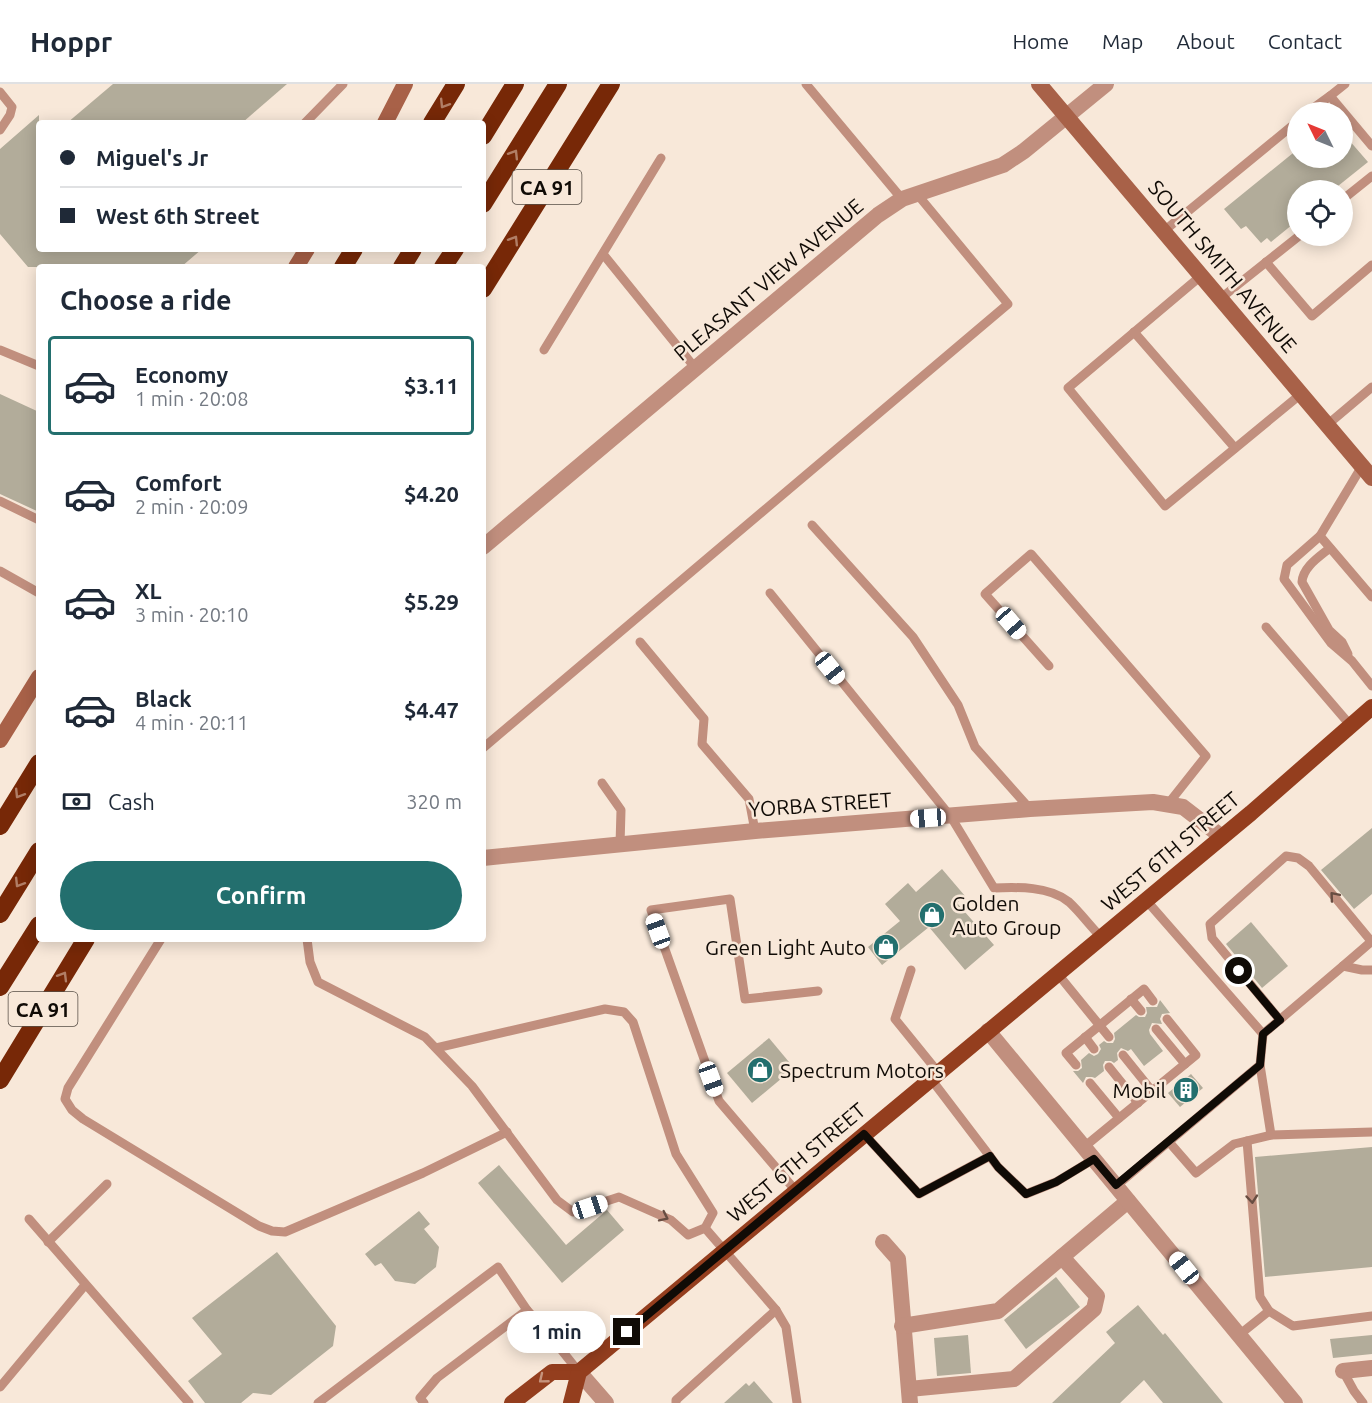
<!DOCTYPE html>
<html lang="en">
<head>
<meta charset="utf-8">
<style>
	body { margin:0; font-family:Ubuntu,sans-serif; background:#f6f6f7; color:#1f2937; height:100vh; display:flex; flex-direction:column; font-size:22px; white-space:nowrap }
	* { box-sizing:border-box; margin:0 }
	p { font-size:20px; color:#747a83 }
	.icon { flex:none; width:33px; height:33px; fill:none; stroke:currentColor; stroke-width:2; stroke-linecap:round; stroke-linejoin:round }
	.map { position:relative; flex:1; overflow:hidden }
	.side { position:absolute; left:36px; top:180px; width:450px; height:678px; display:flex; flex-direction:column; background:#fff; border-radius:6px; box-shadow:0 3px 15px #0003 }
	.side>* { flex:none }
	.top-card { position:absolute; left:36px; top:36px; width:450px; height:132px; border-radius:6px; box-shadow:0 3px 15px #0003; display:grid; align-content:center; height:132px; padding:0 24px; background:#fff }
	.needle { width:39px; rotate:313deg }
	.controls { position:absolute; left:1287px; top:18px; display:grid; gap:12px }
	.controls a { display:grid; place-items:center; width:66px; height:66px; border-radius:50%; background:#fff; box-shadow:0 3px 15px #0003; font-size:30px }
	.end { position:absolute; width:27px; height:27px; margin:-14px; border:8px solid #100b06; background:#fff; box-shadow:0 0 0 3px #fff }
	.from { border-radius:50% }
	.bubble { position:absolute; height:42px; border-radius:21px; background:#fff; box-shadow:0 3px 15px #0003; font-size:20px; font-weight:700; line-height:42px; text-align:center }
	.car { position:absolute; width:18px; height:36px; margin:-18px -9px; border-radius:8px; box-shadow:0 0 4px 2px #0007; background:linear-gradient(#fff 24%,#345 0 40%,#fff 0 76%,#345 0 86%,#fff 0) }
	.top-card b { display:flex; align-items:center; gap:21px; height:57px; font-size:22px }
	.top-card b+b { border-top:2px solid #e0e1e3 }
	.top-card i { width:15px; height:15px; background:#1f2937 }
	ul { padding:0; list-style:none }
	li { display:flex; align-items:center; gap:18px; height:99px; margin:0 12px 9px; padding:0 12px; border:3px solid transparent; border-radius:6px }
	li div { flex:1 }
	li b { display:block; font-size:22px }
	li em { font-style:normal; font-weight:700 }
	li.selected { border-color:#236f6e }
	li>.icon { width:54px; height:54px; stroke-width:1.5 }
	h2 { padding:0 24px; font-size:27px; line-height:72px }
	.pay { display:flex; align-items:center; gap:15px; height:66px; padding:0 24px; font-size:22px }
	.pay p { margin-inline-start:auto }
	.button { display:flex; gap:12px; margin-top:auto; padding:12px 24px }
	.button a { flex:1; height:69px; border-radius:36px; background:#236f6e; color:#fff; font-size:24px; font-weight:700; line-height:69px; text-align:center }
	header { display:flex; align-items:center; gap:36px; box-sizing:border-box; height:84px; padding:0 30px; background:#fff; border-bottom:2px solid #e0e1e3 }
	header strong { font-size:28px }
	nav { display:flex; gap:33px; margin-inline-start:auto; font-size:21px }
	.map>svg:first-child { display:block }
</style>
</head>
<body>
<header>
<strong>Hoppr</strong>
<nav><a>Home</a><a>Map</a><a>About</a><a>Contact</a></nav>
</header>
<div class="map">
<svg width="1372" height="1319" viewBox="0 0 1372 1319">
	<rect width="100%" height="100%" fill="#f8e8d9"/>
	<g fill="#b2ac9a">
		<polygon points="113,0 287,0 242,39 67,39"/>
		<polygon points="39,31 39,165 202,165 181,183 28,183 0,150 0,65"/>
		<polygon points="1342,48 1368,78 1333,106 1298,106 1298,136 1271,158 1267,154 1261,159 1246,142 1241,145 1224,125 1298,65 1298,74 1342,74"/>
		<polygon points="0,310 39,328 39,428 0,410"/>
		<polygon points="1372,744 1372,810 1354,825 1321,786"/>
		<polygon points="942,785 965,812 957,819 994,861 965,886 929,843 882,881 868,863 900,837 885,820 908,799 916,808"/>
		<polygon points="1251,838 1288,882 1262,904 1226,860"/>
		<polygon points="1160,916 1170,929 1162,930 1160,935 1162,940 1152,939 1149,946 1150,950 1163,967 1144,982 1131,965 1128,967 1121,964 1117,969 1118,976 1114,979 1111,977 1105,977 1103,981 1104,987 1095,994 1092,993 1086,993 1083,999 1073,987 1078,987 1082,984 1081,976 1089,969 1094,972 1098,970 1101,965 1099,961 1104,957 1107,959 1113,959 1115,955 1114,949 1136,931 1139,933 1145,933 1147,929 1146,923 1157,923"/>
		<polygon points="769,954 794,984 752,1019 727,989"/>
		<polygon points="1191,990 1203,1004 1180,1023 1168,1009"/>
		<polygon points="1372,1063 1372,1183 1265,1193 1255,1073"/>
		<polygon points="499,1081 566,1161 607,1126 624,1146 562,1199 478,1099"/>
		<polygon points="419,1127 430,1140 424,1145 439,1163 436,1183 415,1200 395,1197 381,1179 375,1182 365,1170"/>
		<polygon points="277,1168 336,1242 333,1262 271,1311 253,1309 241,1319 205,1319 188,1297 222,1270 192,1234"/>
		<polygon points="1056,1193 1080,1223 1026,1265 1004,1236"/>
		<polygon points="1138,1221 1163,1251 1165,1249 1223,1319 1163,1319 1144,1296 1120,1319 1052,1319 1115,1259 1106,1248"/>
		<polygon points="968,1251 971,1289 937,1292 934,1254"/>
		<polygon points="1372,1251 1372,1270 1333,1274 1330,1255"/>
		<polygon points="754,1297 773,1319 724,1319 746,1299 749,1302"/>
	</g>
	<g fill="none" stroke-linecap="round" stroke-linejoin="round">
		<g stroke="#c18f7e" stroke-width="9">
			<polyline points="806,0 902,115"/>
			<polyline points="0,8 12,23 10,31 0,46"/>
			<polyline points="1330,12 1345,0"/>
			<polyline points="1308,28 1330,12 1372,62"/>
			<polyline points="305,39 343,0"/>
			<polyline points="1342,116 1372,92"/>
			<polyline points="1164,147 1298,37"/>
			<polyline points="603,170 696,285"/>
			<polyline points="1266,178 1312,232 1372,181"/>
			<polyline points="1202,191 1068,304 1165,422 1301,310"/>
			<polyline points="1221,214 1299,152"/>
			<polyline points="1134,248 1235,364"/>
			<polyline points="0,266 39,282"/>
			<polyline points="544,266 661,74"/>
			<polyline points="1327,341 1372,303"/>
			<polyline points="1362,382 1320,452 1372,513"/>
			<polyline points="0,417 39,436"/>
			<polyline points="812,441 913,553 958,621 975,663 1030,725"/>
			<polyline points="1320,452 1287,481 1284,495 1331,559 1352,577 1372,602"/>
			<path d="M1330,464C1319,473 1303,483 1302,498L1329,546L1342,558L1348,570"/>
			<polyline points="0,487 39,509"/>
			<path d="M770,509L951,733L994,804C1017,803 1050,802 1069,818C1080,828 1090,842 1101,853"/>
			<polyline points="1266,543 1351,642"/>
			<polyline points="640,558 704,635 702,660 749,715 755,747"/>
			<polyline points="1049,582 985,510 1031,470 1206,672 1168,720"/>
			<polyline points="483,664 1008,220 917,110"/>
			<polyline points="602,699 621,726 620,761"/>
			<polyline points="1146,816 1263,950 1343,882 1362,886 1372,886"/>
			<polyline points="161,855 68,1004 65,1015 72,1026 83,1035 259,1142 272,1147 285,1148 423,1089 507,1048"/>
			<polyline points="307,855 310,878 318,898 425,953 472,1002 557,1116 573,1128 619,1113 671,1136 688,1151 705,1144 713,1129 676,1070 633,938 624,928 605,925 436,964"/>
			<polyline points="1343,882 1372,857"/>
			<polyline points="911,886 895,935 938,988"/>
			<polyline points="1057,889 1109,953"/>
			<polyline points="1131,915 1141,927"/>
			<polyline points="1280,936 1212,854 1210,840 1286,772 1298,774 1309,782 1371,857"/>
			<polyline points="1156,945 1185,980"/>
			<polyline points="1085,953 1094,965"/>
			<polyline points="1123,971 1152,1007"/>
			<polyline points="1076,981 1066,969 1144,905 1153,917"/>
			<polyline points="1260,981 1271,1051"/>
			<polyline points="1109,983 1138,1019"/>
			<polyline points="931,995 998,1083 1026,1110 1056,1098 1094,1075"/>
			<polyline points="1090,999 1119,1034"/>
			<polyline points="864,1050 919,1110 990,1072"/>
			<polyline points="1247,1057 1260,1213 1269,1227"/>
			<polyline points="1169,1058 1196,1089 1234,1060 1271,1051 1372,1048"/>
			<polyline points="1084,1063 1196,971 1167,935"/>
			<polyline points="1116,1102 1260,981 1263,950"/>
			<polyline points="796,1107 719,1017 651,826 730,815 745,915 818,907"/>
			<polyline points="29,1135 189,1319"/>
			<polyline points="705,1144 776,1226"/>
			<polyline points="48,1158 107,1100"/>
			<polyline points="1239,1251 1269,1227 1293,1242 1372,1232"/>
			<polyline points="1343,1287 1354,1307 1363,1319"/>
			<polyline points="0,1303 85,1201"/>
			<polyline points="318,1319 498,1183 527,1226"/>
			<polyline points="424,1319 420,1314 437,1294 527,1226 547,1248 579,1288"/>
			<polyline points="676,1319 676,1316 776,1226 786,1243 797,1319"/>
		</g>
		<g stroke="#c18f7e" stroke-width="16">
			<polyline points="483,463 878,131 902,115 1003,81 1024,67 1106,0"/>
			<polyline points="483,774 755,747 1030,725 1153,718 1183,723 1222,753"/>
			<polyline points="883,1158 898,1175 910,1319"/>
			<polyline points="902,1242 998,1227 1128,1117"/>
			<polyline points="1343,1287 1372,1284"/>
			<polyline points="579,1288 606,1319"/>
			<polyline points="909,1305 1014,1295 1094,1225 1097,1212 1062,1173"/>
		</g>
		<polyline stroke="#c18f7e" stroke-width="16" points="988,947 1295,1319"/>
		<g stroke="#a86148" stroke-width="16">
			<polyline points="1039,0 1372,394"/>
			<polyline points="385,39 405,0"/>
			<polyline points="296,183 307,165"/>
			<polyline points="0,656 39,593"/>
		</g>
		<g stroke="#943e1e" stroke-width="16">
			<polyline points="512,1319 552,1288 579,1288"/>
			<polyline points="571,1319 579,1288 1251,729 1372,623"/>
		</g>
		<g stroke="#772807" stroke-width="18">
			<polyline points="432,39 456,0"/>
			<polyline points="483,52 515,0"/>
			<polyline points="483,120 558,0"/>
			<polyline points="343,183 354,165"/>
			<polyline points="402,183 413,165"/>
			<polyline points="443,183 455,165"/>
			<polyline points="483,205 611,0"/>
			<polyline points="0,742 39,679"/>
			<polyline points="0,830 39,767"/>
			<polyline points="0,903 39,841"/>
			<polyline points="0,996 86,855"/>
		</g>
	</g>
	<defs><path id="oneway-chevron" d="M-2-3.5L2.5 0L-2 3.5" fill="none" stroke-width="1.6" stroke-linecap="round" stroke-linejoin="round" transform="scale(1.5)"/></defs>
	<g stroke="#b17e66">
		<use href="#oneway-chevron" transform="translate(444 20) rotate(122)"/>
		<use href="#oneway-chevron" transform="translate(514 70) rotate(-58)"/>
		<use href="#oneway-chevron" transform="translate(514 156) rotate(-58)"/>
		<use href="#oneway-chevron" transform="translate(19 710) rotate(122)"/>
		<use href="#oneway-chevron" transform="translate(19 799) rotate(122)"/>
		<use href="#oneway-chevron" transform="translate(63 892) rotate(-59)"/>
	</g>
	<g stroke="#684d42">
		<use href="#oneway-chevron" transform="translate(1334 812) rotate(-130)"/>
		<use href="#oneway-chevron" transform="translate(1252 1115) rotate(85)"/>
		<use href="#oneway-chevron" transform="translate(664 1133) rotate(26)"/>
	</g>
	<use stroke="#c6937c" href="#oneway-chevron" transform="translate(543 1295) rotate(141)"/>
	<g fill="none" stroke-linecap="round" stroke-linejoin="round">
		<polyline stroke="#100b06" stroke-width="8" points="627,1248 864,1050 919,1110 990,1072 998,1083 1026,1110 1056,1098 1094,1075 1116,1101 1260,981 1263,950 1280,936 1239,887"/>
	</g>
	<defs>
		<g id="shop-disc" transform="scale(1.35)"><circle r="9.5" fill="#236f6e" stroke="#f8e8d9"/><path d="M-5-2.5h2.3a2.7 3.5 0 0 1 5.4 0H5L5.5 6h-11ZM-1.5-2.5h3a1.5 2.3 0 0 0-3 0Z" fill="#fff"/></g>
		<g id="building-disc" transform="scale(1.35)"><circle r="9.5" fill="#236f6e" stroke="#f8e8d9"/><path d="M-4-6H4V6H1V3H-1V6H-4ZM-2.5-4.3h1.7v1.8h-1.7ZM.8-4.3h1.7v1.8H.8ZM-2.5-1h1.7V.8h-1.7ZM.8-1h1.7V.8H.8Z" fill="#fff"/></g>
	</defs>
	<g fill-rule="evenodd">
		<use href="#shop-disc" x="932" y="831"/>
		<use href="#shop-disc" x="886" y="863"/>
		<use href="#shop-disc" x="760" y="986"/>
		<use href="#building-disc" x="1186" y="1006"/>
	</g>
	<g text-anchor="middle" dominant-baseline="central" stroke-width="5" stroke-linejoin="round" paint-order="stroke">
		<g fill="#f8e8d9" stroke="#564d45" stroke-width="1.5">
			<rect x="512.5" y="86" width="69" height="34" rx="4.5"/>
			<rect x="8.5" y="908" width="69" height="34" rx="4.5"/>
		</g>
		<g font-size="20" font-weight="bold" fill="#100b06">
			<text x="547" y="103">CA 91</text>
			<text x="43" y="925">CA 91</text>
		</g>
		<g font-size="21" fill="#100b06" stroke="#f8e8d9">
			<text transform="translate(1223 182) rotate(50)">SOUTH SMITH AVENUE</text>
			<text transform="translate(768 195) rotate(-40)">PLEASANT VIEW AVENUE</text>
			<text transform="translate(820 720) rotate(-4)">YORBA STREET</text>
			<text transform="translate(1170 767) rotate(-40)">WEST 6TH STREET</text>
			<text transform="translate(796 1078) rotate(-40)">WEST 6TH STREET</text>
		</g>
		<g font-size="21" fill="#100b06" stroke="#f8e8d9" text-anchor="start">
			<text x="952" y="819">Golden<tspan x="952" dy="24">Auto Group</tspan></text>
			<text x="866" y="863" text-anchor="end">Green Light Auto</text>
			<text x="780" y="986">Spectrum Motors</text>
			<text x="1166" y="1006" text-anchor="end">Mobil</text>
		</g>
	</g>
</svg>
<div class="controls">
<a><svg class="needle" viewBox="-14 -14 28 28"><path d="M0-13l5 13h-10z" fill="#e53935"/><path d="M0 13l5-13h-10z" fill="#747a83"/></svg></a>
<a><svg class="icon" aria-label="locate" viewBox="0 0 24 24"><circle cx="12" cy="12" r="6"/><path d="M12 2v4M12 18v4M2 12h4M18 12h4"/></svg></a>
</div>
<i class="end from" style="left:1239px;top:887px"></i>
<i class="end" style="left:627px;top:1248px"></i>
<div class="bubble" style="left:507px;top:1227px;width:99px">1 min</div>
<i class="car" style="left:1011px;top:539px;rotate:139deg"></i>
<i class="car" style="left:830px;top:584px;rotate:141deg"></i>
<i class="car" style="left:928px;top:734px;rotate:266deg"></i>
<i class="car" style="left:658px;top:847px;rotate:340deg"></i>
<i class="car" style="left:711px;top:995px;rotate:160deg"></i>
<i class="car" style="left:590px;top:1123px;rotate:72deg"></i>
<i class="car" style="left:1184px;top:1184px;rotate:321deg"></i>
<div class="top-card">
<b><i class="from"></i>Miguel's Jr</b>
<b><i></i>West 6th Street</b>
</div>
<section class="side">
<h2>Choose a ride</h2>
<ul>
<li class="selected"><svg class="icon" aria-label="car" viewBox="0 0 24 24"><path d="M5 17H2v-5l4-1 3-4h7l3 4 3 1v5h-3M9 17h6M6 11h13"/><circle cx="7" cy="17" r="2"/><circle cx="17" cy="17" r="2"/></svg><div><b>Economy</b><p>1 min · 20:08</p></div><em>$3.11</em></li>
<li><svg class="icon" aria-label="car" viewBox="0 0 24 24"><path d="M5 17H2v-5l4-1 3-4h7l3 4 3 1v5h-3M9 17h6M6 11h13"/><circle cx="7" cy="17" r="2"/><circle cx="17" cy="17" r="2"/></svg><div><b>Comfort</b><p>2 min · 20:09</p></div><em>$4.20</em></li>
<li><svg class="icon" aria-label="car" viewBox="0 0 24 24"><path d="M5 17H2v-5l4-1 3-4h7l3 4 3 1v5h-3M9 17h6M6 11h13"/><circle cx="7" cy="17" r="2"/><circle cx="17" cy="17" r="2"/></svg><div><b>XL</b><p>3 min · 20:10</p></div><em>$5.29</em></li>
<li><svg class="icon" aria-label="car" viewBox="0 0 24 24"><path d="M5 17H2v-5l4-1 3-4h7l3 4 3 1v5h-3M9 17h6M6 11h13"/><circle cx="7" cy="17" r="2"/><circle cx="17" cy="17" r="2"/></svg><div><b>Black</b><p>4 min · 20:11</p></div><em>$4.47</em></li>
</ul>
<div class="pay"><svg class="icon" aria-label="cash" viewBox="0 0 24 24"><path d="M3 7h18v10H3z"/><circle cx="12" cy="12" r="2"/></svg>Cash<p>320 m</p></div>
<div class="button"><a>Confirm</a></div>
</section>
</div>
</body>
</html>
